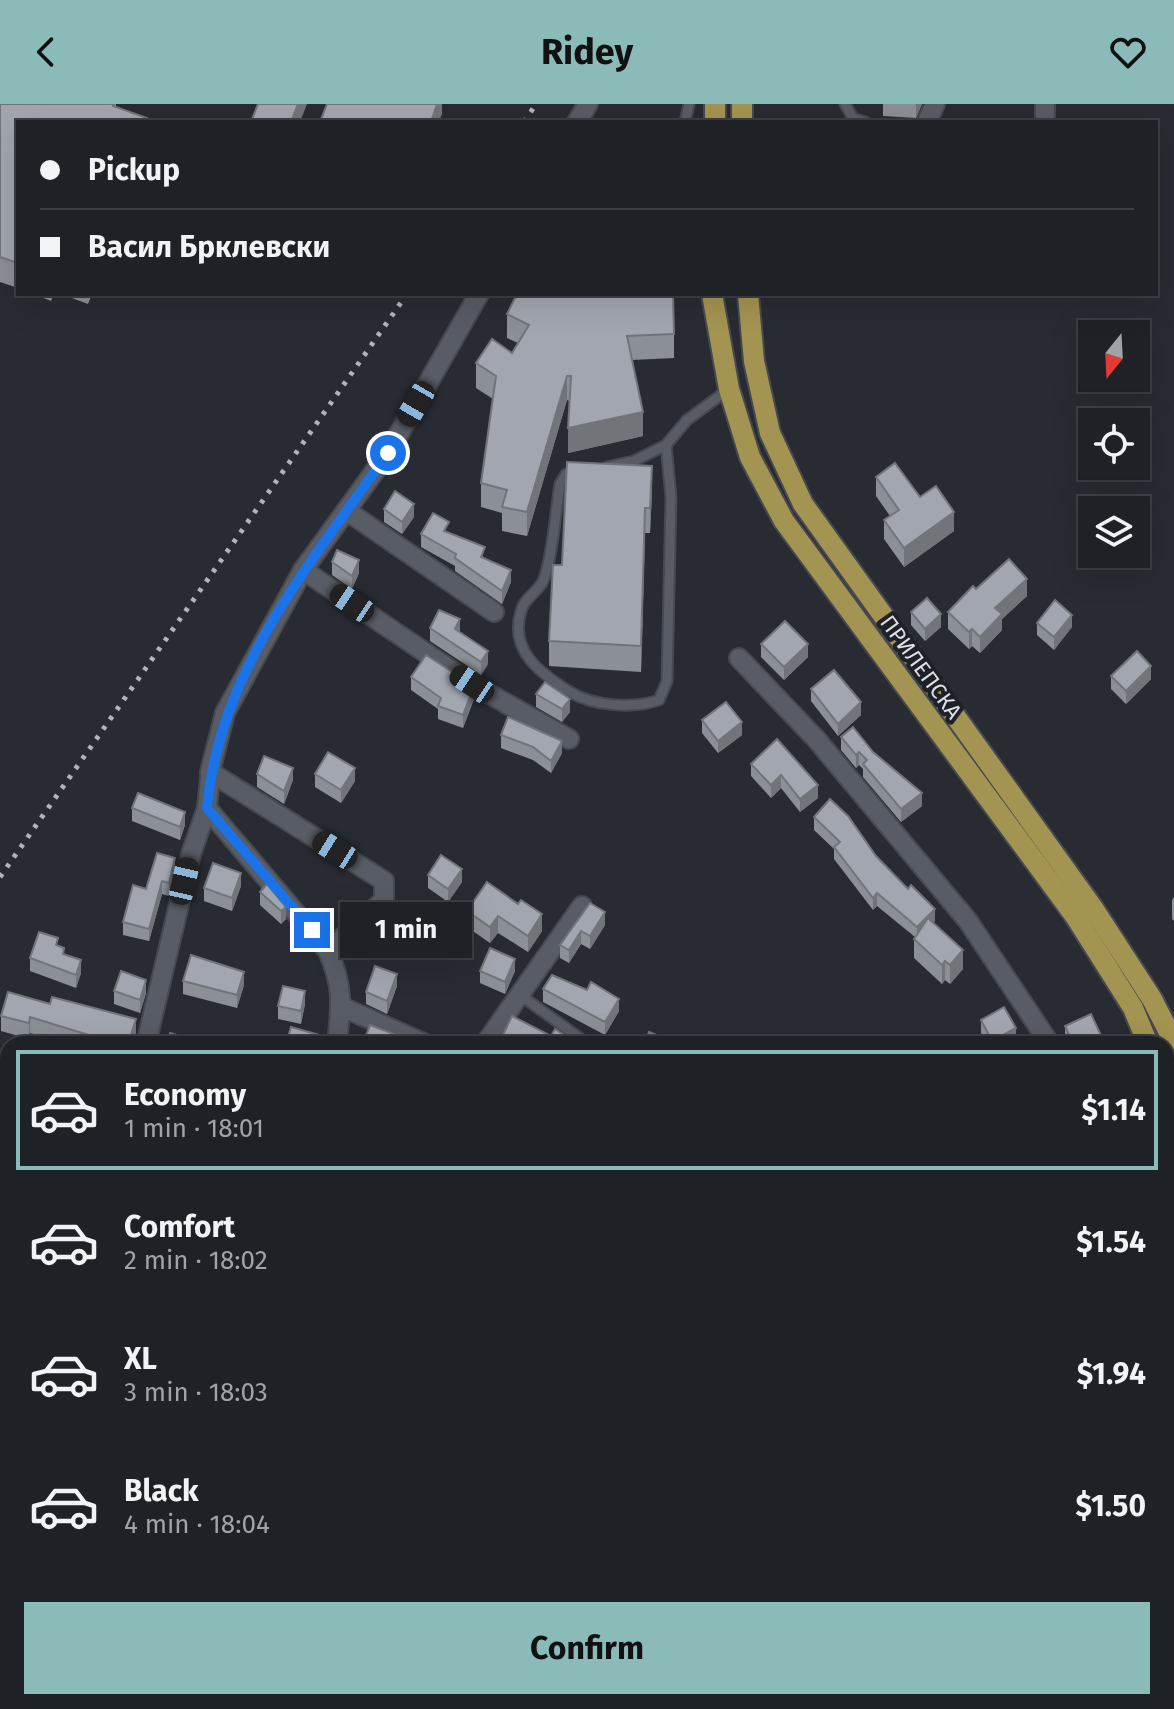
<!DOCTYPE html>
<html lang="en">
<head>
<meta charset="utf-8">
<style>
	body { margin:0; font-family:"Fira Sans",sans-serif; background:#26292e; color:#f1f3f6; height:100vh; display:flex; flex-direction:column; font-size:30px; white-space:nowrap }
	* { box-sizing:border-box; margin:0 }
	p { font-size:26px; color:#a1a3a7 }
	.icon { flex:none; width:44px; height:44px; fill:none; stroke:currentColor; stroke-width:2; stroke-linecap:round; stroke-linejoin:round }
	.map { position:relative; flex:1; overflow:hidden }
	.sheet { position:absolute; left:0px; top:932px; width:1174px; height:674px; display:flex; flex-direction:column; background:#1e2126; border-radius:24px 24px 0 0; box-shadow:0 8px 32px #0002,0 0 0 2px #3c3e43 }
	.sheet>* { flex:none }
	.top-card { position:absolute; left:16px; top:16px; width:1142px; height:176px; border-radius:0px; box-shadow:0 8px 32px #0002,0 0 0 2px #3c3e43; display:grid; align-content:center; height:176px; padding:0 24px; background:#1e2126 }
	.needle { width:52px; rotate:198deg }
	.buttons { position:absolute; left:1078px; top:216px; display:grid; gap:16px }
	.buttons a { display:grid; place-items:center; width:72px; height:72px; border-radius:0px; background:#1e2126; box-shadow:0 8px 32px #0002,0 0 0 2px #3c3e43; font-size:40px }
	.end { position:absolute; width:36px; height:36px; margin:-18px; border:10px solid #1a73e8; background:#fff; box-shadow:0 0 0 4px #fff }
	.from { border-radius:50% }
	.bubble { position:absolute; height:56px; border-radius:0px; background:#1e2126; box-shadow:0 8px 32px #0002,0 0 0 2px #3c3e43; font-size:26px; font-weight:700; line-height:56px; text-align:center }
	.car { position:absolute; width:24px; height:48px; margin:-24px -12px; border-radius:10px; box-shadow:0 0 6px 2px #0007; background:linear-gradient(#222 24%,#8ab4d8 0 40%,#222 0 76%,#8ab4d8 0 86%,#222 0) }
	.top-card b { display:flex; align-items:center; gap:28px; height:76px; font-size:30px }
	.top-card b+b { border-top:2px solid #3c3e43 }
	.top-card i { width:20px; height:20px; background:#f1f3f6 }
	ul { padding:14px 0 0; list-style:none }
	li { display:flex; align-items:center; gap:24px; height:120px; margin:0 16px 12px; padding:0 8px; border:4px solid transparent; border-radius:0px }
	li div { flex:1 }
	li b { display:block; font-size:30px }
	li em { font-style:normal; font-weight:700 }
	li.current { border-color:#8bbbb9 }
	li>.icon { width:72px; height:72px; stroke-width:1.5 }
	.primary-button { display:flex; gap:16px; margin-top:auto; padding:16px 24px }
	.primary-button a { flex:1; height:92px; border-radius:0px; background:#8bbbb9; color:#111; font-size:32px; font-weight:700; line-height:92px; text-align:center }
	header { display:flex; justify-content:space-between; align-items:center; height:104px; padding:0 24px; background:#8bbbb9; color:#111; font-size:36px; font-weight:700 }
	.map>svg:first-child { display:block }
</style>
</head>
<body>
<header><svg class="icon" aria-label="back" viewBox="0 0 24 24"><path d="M15 5l-7 7 7 7"/></svg>Ridey<svg class="icon" aria-label="heart" viewBox="0 0 24 24"><path d="M12 20l-8-8c-3-5 5-10 8-4 3-6 11-1 8 4z"/></svg></header>
<div class="map">
<svg width="1174" height="1605" viewBox="0 0 1174 1605">
	<rect width="100%" height="100%" fill="#282c32"/>
	<g fill="none" stroke-linecap="round" stroke-linejoin="round">
		<g stroke="#46494f" stroke-width="13">
			<g id="service">
				<polyline points="845,0 853,14 865,18"/>
				<polyline points="685,18 689,0"/>
				<polyline points="607,363 634,357 666,341 687,316 729,285"/>
				<path d="M576,368L566,370L560,380C556,404 552,458 543,477C538,488 524,494 521,507C509,547 540,569 570,588C593,602 634,605 659,596L667,577L671,393L666,341"/>
				<polyline points="520,891 588,940"/>
			</g>
		</g>
		<g stroke="#46494f" stroke-width="22">
			<g id="minor">
				<polyline points="1045,0 1045,11"/>
				<polyline points="577,18 588,0"/>
				<polyline points="927,18 935,0"/>
				<polyline points="347,407 494,508"/>
				<polyline points="303,466 472,580 569,635"/>
				<polyline points="739,554 817,636 968,817 1050,940"/>
				<polyline points="210,668 384,777 384,796 328,847"/>
				<path d="M207,704L328,847C344,884 341,901 337,940"/>
				<polyline points="342,903 426,940"/>
				<polyline points="146,940 191,750 207,704 211,664 225,609 303,466 388,349 479,190"/>
				<polyline points="485,940 582,802"/>
				<polyline points="0,1075 8,1080"/>
				<polyline points="1166,1267 1174,1251"/>
				<polyline points="334,1598 349,1605"/>
				<polyline points="604,1598 607,1605"/>
				<polyline points="729,1598 745,1605"/>
				<polyline points="1105,1598 1114,1605"/>
				<polyline points="141,1605 146,1598"/>
				<polyline points="641,1605 674,1598"/>
				<polyline points="814,1605 844,1598"/>
			</g>
		</g>
		<g stroke="#46494f" stroke-width="24">
			<g id="primary">
				<polyline points="742,0 742,18"/>
				<polyline points="715,18 715,0"/>
				<polyline points="712,190 729,285 750,353 784,417 1075,812 1133,904 1148,940"/>
				<polyline points="748,190 754,257 770,329 803,400 1093,804 1152,895 1174,938"/>
				<polyline points="1166,1006 1174,993"/>
				<polyline points="1166,1018 1174,1031"/>
			</g>
		</g>
		<use href="#service" stroke="#585c64" stroke-width="9"/>
		<use href="#minor" stroke="#585c64" stroke-width="18"/>
		<use href="#primary" stroke="#a49451" stroke-width="20"/>
		<g stroke="#b1b4b9" stroke-width="5" stroke-dasharray="4 8" stroke-linecap="butt">
			<polyline points="524,18 536,0"/>
			<polyline points="0,773 407,190"/>
		</g>
	</g>
	<g fill="#8b9096">
		<polygon points="0,0 116,0 116,3 147,18 18,18 18,184 0,178"/>
		<polygon points="883,0 922,0 916,14 883,12"/>
		<polygon points="33,190 54,190 51,197"/>
		<polygon points="61,190 92,190 88,200"/>
		<polygon points="546,192 674,230 674,254 632,256 643,332 568,349 570,297 567,296 527,432 502,427 502,409 481,403 481,379 493,295 476,284 476,259 512,249 518,239 507,234 507,210"/>
		<polygon points="876,373 954,427 904,463 884,435 884,416 890,412 876,392"/>
		<polygon points="652,388 650,429 645,429 641,568 549,562 549,537 562,461"/>
		<polygon points="384,405 414,413 402,430 384,418"/>
		<polygon points="449,429 485,454 511,478 502,500 455,467 455,462 421,443 421,430"/>
		<polygon points="332,458 359,469 352,485 332,471"/>
		<polygon points="976,485 1027,492 1002,515 1002,526 980,549 972,542 969,545 948,525 948,508"/>
		<polygon points="911,508 941,523 925,537 911,521"/>
		<polygon points="1037,519 1072,523 1054,546 1037,531"/>
		<polygon points="430,524 460,528 488,560 481,571 430,537"/>
		<polygon points="761,540 808,553 784,576 761,553"/>
		<polygon points="1111,572 1151,575 1126,600 1111,585"/>
		<polygon points="411,573 474,595 463,624 438,615 438,605 411,586"/>
		<polygon points="811,585 861,611 838,632 811,597"/>
		<polygon points="536,590 570,608 562,618 536,603"/>
		<polygon points="702,616 742,631 718,649 702,629"/>
		<polygon points="501,631 562,649 551,669 533,656 501,644"/>
		<polygon points="841,633 873,648 922,702 901,718 863,673 863,665 859,661 856,664 841,646"/>
		<polygon points="751,660 818,681 818,694 800,708 781,684 771,694 751,672"/>
		<polygon points="257,670 293,676 284,700 257,683"/>
		<polygon points="315,670 355,677 341,699 315,683"/>
		<polygon points="132,704 185,721 180,736 132,717"/>
		<polygon points="814,713 876,752 935,817 933,819 963,865 950,880 945,876 942,880 914,854 914,835 915,833 877,802 873,806 834,755 834,745 814,726"/>
		<polygon points="175,767 169,792 162,790 149,837 123,831 123,818 146,785"/>
		<polygon points="428,771 462,778 448,798 428,784"/>
		<polygon points="267,780 286,815 281,820 260,801 260,788"/>
		<polygon points="241,782 232,807 204,797 204,784"/>
		<polygon points="1174,793 1174,817 1172,815 1172,796"/>
		<polygon points="590,799 605,821 590,845 581,840 569,859 560,854 560,841"/>
		<polygon points="518,800 542,827 528,848 498,829 490,839 467,823 467,807"/>
		<polygon points="58,842 81,869 76,884 30,867 30,854"/>
		<polygon points="480,867 515,867 505,890 480,879"/>
		<polygon points="183,877 244,881 237,904 183,890"/>
		<polygon points="397,882 387,910 366,900 366,888"/>
		<polygon points="543,885 619,907 605,931 543,898"/>
		<polygon points="114,887 146,889 140,909 114,900"/>
		<polygon points="8,888 136,931 133,940 67,940 30,929 29,935 1,927 1,912"/>
		<polygon points="305,900 301,920 278,915 278,902"/>
		<polygon points="981,916 1016,937 1010,940 987,940 981,929"/>
		<polygon points="1065,922 1105,940 1065,940"/>
		<polygon points="551,932 573,940 501,940 501,935"/>
		<polygon points="0,1145 8,1149 3,1189 0,1188"/>
		<polygon points="1166,1272 1174,1277 1174,1343 1166,1337"/>
		<polygon points="8,1291 8,1313 6,1312 6,1299"/>
		<polygon points="0,1354 8,1402 8,1439 0,1437"/>
		<polygon points="528,1598 554,1598 554,1602 529,1605"/>
		<polygon points="983,1598 1019,1598 1028,1605 983,1605"/>
		<polygon points="1127,1598 1166,1598 1174,1605 1139,1605"/>
	</g>
	<g fill="#71757a">
		<polygon points="298,0 307,0 300,18 291,18"/>
		<polygon points="437,0 442,0 442,10 439,18 431,18"/>
		<polygon points="916,0 922,0 916,14"/>
		<polygon points="567,272 567,296 527,432 527,408"/>
		<polygon points="643,308 643,332 568,349 568,324"/>
		<polygon points="652,362 652,388 650,429 650,404"/>
		<polygon points="414,400 414,413 402,430 402,418"/>
		<polygon points="645,404 645,429 641,568 641,542"/>
		<polygon points="954,408 954,427 904,463 904,444"/>
		<polygon points="359,456 359,469 352,485 352,472"/>
		<polygon points="511,466 511,478 502,500 502,487"/>
		<polygon points="1027,475 1027,492 1002,515 1002,526 980,549 980,533 995,504"/>
		<polygon points="941,510 941,523 925,537 925,525"/>
		<polygon points="1072,511 1072,523 1054,546 1054,533"/>
		<polygon points="460,515 460,528 455,525"/>
		<polygon points="972,525 972,542 969,545 969,528"/>
		<polygon points="808,540 808,553 784,576 784,563"/>
		<polygon points="488,547 488,560 481,571 481,558"/>
		<polygon points="1151,562 1151,575 1126,600 1126,587"/>
		<polygon points="474,582 474,595 463,624 463,611"/>
		<polygon points="570,595 570,608 562,618 562,605"/>
		<polygon points="861,598 861,611 838,632 838,620"/>
		<polygon points="742,618 742,631 718,649 718,637"/>
		<polygon points="562,637 562,649 551,669 551,657"/>
		<polygon points="859,648 859,661 856,664 856,651"/>
		<polygon points="293,664 293,676 284,700 284,687"/>
		<polygon points="355,664 355,677 341,699 341,686"/>
		<polygon points="781,671 781,684 771,694 771,681"/>
		<polygon points="818,681 818,694 800,708 800,695"/>
		<polygon points="922,689 922,702 901,718 901,705"/>
		<polygon points="185,708 185,721 180,736 180,723"/>
		<polygon points="175,754 175,767 169,792 169,779"/>
		<polygon points="462,765 462,778 448,798 448,785"/>
		<polygon points="241,769 241,782 232,807 232,794"/>
		<polygon points="162,777 162,790 149,837 149,825"/>
		<polygon points="877,789 877,802 873,806 873,794"/>
		<polygon points="286,803 286,815 281,820 281,807"/>
		<polygon points="935,805 935,817 917,835 917,823"/>
		<polygon points="605,808 605,821 590,845 590,832"/>
		<polygon points="542,810 542,827 528,848 528,832"/>
		<polygon points="498,812 498,829 490,839 490,823"/>
		<polygon points="581,827 581,840 569,859 569,846"/>
		<polygon points="963,846 963,865 950,880 950,861"/>
		<polygon points="515,855 515,867 505,890 505,878"/>
		<polygon points="81,856 81,869 76,884 76,871"/>
		<polygon points="945,857 945,876 942,880 942,861"/>
		<polygon points="244,868 244,881 237,904 237,891"/>
		<polygon points="397,870 397,882 387,910 387,897"/>
		<polygon points="146,876 146,889 140,909 140,896"/>
		<polygon points="305,887 305,900 301,920 301,907"/>
		<polygon points="619,895 619,907 605,931 605,918"/>
		<polygon points="30,913 30,929 29,935 29,919"/>
		<polygon points="136,915 136,931 133,940 128,940"/>
		<polygon points="1016,924 1016,937 1010,940 992,940 992,937"/>
		<polygon points="8,1163 8,1177 3,1189 3,1175"/>
		<polygon points="8,1385 8,1398 4,1414 4,1401"/>
		<polygon points="1174,1597 1174,1605 1167,1605"/>
		<polygon points="106,1598 121,1598 116,1605 101,1605"/>
	</g>
	<g fill="#a2a7af" stroke="#71757a" stroke-width="2">
		<polygon points="0,0 114,0 113,2 147,14 145,18 18,18 18,159 0,153"/>
		<polygon points="258,0 298,0 291,18 251,18"/>
		<polygon points="327,0 437,0 431,18 320,18"/>
		<polygon points="517,190 542,190 546,192 601,190 673,190 674,230 627,232 643,308 568,324 571,272 567,272 527,408 502,403 507,386 481,379 496,272 476,259 492,235 512,249 529,221 507,210"/>
		<polygon points="567,358 652,362 650,404 645,404 641,542 549,537 553,461 562,461"/>
		<polygon points="895,359 920,393 936,382 954,408 904,444 884,416 899,406 876,373"/>
		<polygon points="395,387 414,400 402,418 384,405"/>
		<polygon points="433,409 449,418 444,427 485,443 481,453 511,466 502,487 455,454 456,450 421,430"/>
		<polygon points="337,446 359,456 352,472 332,458"/>
		<polygon points="1009,455 1027,475 995,504 1002,510 980,533 972,525 969,528 948,508 973,482 976,485"/>
		<polygon points="927,494 941,510 925,525 911,508"/>
		<polygon points="1055,496 1072,511 1054,533 1037,519"/>
		<polygon points="439,506 460,515 455,525 488,547 481,558 430,524"/>
		<polygon points="785,517 808,540 784,563 761,540"/>
		<polygon points="1137,547 1151,562 1126,587 1111,572"/>
		<polygon points="426,551 474,582 463,611 438,602 441,594 411,573"/>
		<polygon points="834,566 861,598 838,620 811,585"/>
		<polygon points="545,578 570,595 562,605 536,590"/>
		<polygon points="726,598 742,618 718,637 702,616"/>
		<polygon points="508,613 562,637 551,657 533,643 501,631"/>
		<polygon points="853,623 873,648 922,689 901,705 863,660 867,656 859,648 856,651 841,633"/>
		<polygon points="777,635 818,681 800,695 781,671 771,681 751,660"/>
		<polygon points="328,648 355,664 341,686 315,670"/>
		<polygon points="264,652 293,664 284,687 257,670"/>
		<polygon points="138,689 185,708 180,723 132,704"/>
		<polygon points="830,695 848,712 876,752 908,785 911,781 935,805 917,823 877,789 873,794 834,743 840,738 814,713"/>
		<polygon points="157,749 175,754 169,779 162,777 149,825 123,818 133,781 146,785"/>
		<polygon points="441,751 462,765 448,785 428,771"/>
		<polygon points="213,759 241,769 232,794 204,784"/>
		<polygon points="487,778 518,800 521,796 542,810 528,832 498,812 490,823 467,807"/>
		<polygon points="267,780 286,803 281,807 260,788"/>
		<polygon points="590,799 605,808 590,832 581,827 569,846 560,841"/>
		<polygon points="928,814 963,846 950,861 945,857 942,861 914,835"/>
		<polygon points="39,828 58,834 56,841 64,844 63,850 81,856 76,871 30,854"/>
		<polygon points="490,844 515,855 505,878 480,867"/>
		<polygon points="191,851 244,868 237,891 183,877"/>
		<polygon points="375,862 397,870 387,897 366,888"/>
		<polygon points="121,867 146,876 140,896 114,887"/>
		<polygon points="552,871 587,886 591,878 619,895 605,918 543,885"/>
		<polygon points="283,882 305,887 301,907 278,902"/>
		<polygon points="8,888 50,900 52,893 136,915 128,940 118,940 30,913 29,919 1,912"/>
		<polygon points="1004,903 1016,924 992,937 981,916"/>
		<polygon points="1091,910 1105,940 1073,940 1065,922"/>
		<polygon points="512,912 551,932 555,925 573,937 571,940 512,940 501,935"/>
		<polygon points="370,921 402,933 400,940 363,940"/>
		<polygon points="291,923 323,932 322,940 286,940"/>
		<polygon points="649,928 667,935 665,940 644,940"/>
		<polygon points="170,929 208,940 167,940"/>
		<polygon points="0,1145 8,1149 8,1163 3,1175 0,1174"/>
		<polygon points="1166,1272 1167,1272 1174,1277 1174,1324 1166,1318"/>
		<polygon points="0,1354 8,1356 8,1385 4,1401 8,1402 8,1426 0,1425"/>
		<polygon points="1166,1581 1174,1586 1174,1597 1167,1605 1154,1605 1146,1598 1166,1598"/>
		<polygon points="86,1598 106,1598 101,1605 80,1605"/>
		<polygon points="286,1598 298,1598 303,1600 301,1605 283,1605"/>
		<polygon points="986,1598 1019,1598 1028,1605 994,1605"/>
	</g>
	<g fill="none" stroke-linecap="round" stroke-linejoin="round">
		<path stroke="#1a73e8" stroke-width="10" d="M312,826L207,704C219,566 311,459 388,349"/>
	</g>
	<g text-anchor="middle" dominant-baseline="central" stroke-width="8" stroke-linejoin="round" paint-order="stroke">
		<g font-size="22" fill="#dde0e4" stroke="#1e2228">
			<text transform="translate(921 563) rotate(54)">ПРИЛЕПСКА</text>
		</g>
	</g>
</svg>
<div class="buttons">
<a><svg class="needle" viewBox="-14 -14 28 28"><path d="M0-13l5 13h-10z" fill="#e53935"/><path d="M0 13l5-13h-10z" fill="#a1a3a7"/></svg></a>
<a><svg class="icon" aria-label="locate" viewBox="0 0 24 24"><circle cx="12" cy="12" r="6"/><path d="M12 2v4M12 18v4M2 12h4M18 12h4"/></svg></a>
<a><svg class="icon" aria-label="layers" viewBox="0 0 24 24"><path d="M12 4l9 5-9 5-9-5zM3 14l9 5 9-5"/></svg></a>
</div>
<i class="end from" style="left:388px;top:349px"></i>
<i class="end" style="left:312px;top:826px"></i>
<div class="bubble" style="left:340px;top:798px;width:132px">1 min</div>
<i class="car" style="left:416px;top:300px;rotate:210deg"></i>
<i class="car" style="left:352px;top:499px;rotate:304deg"></i>
<i class="car" style="left:472px;top:580px;rotate:304deg"></i>
<i class="car" style="left:335px;top:746px;rotate:302deg"></i>
<i class="car" style="left:184px;top:777px;rotate:13deg"></i>
<div class="top-card">
<b><i class="from"></i>Pickup</b>
<b><i></i>Васил Брклевски</b>
</div>
<section class="sheet">
<ul>
<li class="current"><svg class="icon" aria-label="car" viewBox="0 0 24 24"><path d="M5 17H2v-5l4-1 3-4h7l3 4 3 1v5h-3M9 17h6M6 11h13"/><circle cx="7" cy="17" r="2"/><circle cx="17" cy="17" r="2"/></svg><div><b>Economy</b><p>1 min · 18:01</p></div><em>$1.14</em></li>
<li><svg class="icon" aria-label="car" viewBox="0 0 24 24"><path d="M5 17H2v-5l4-1 3-4h7l3 4 3 1v5h-3M9 17h6M6 11h13"/><circle cx="7" cy="17" r="2"/><circle cx="17" cy="17" r="2"/></svg><div><b>Comfort</b><p>2 min · 18:02</p></div><em>$1.54</em></li>
<li><svg class="icon" aria-label="car" viewBox="0 0 24 24"><path d="M5 17H2v-5l4-1 3-4h7l3 4 3 1v5h-3M9 17h6M6 11h13"/><circle cx="7" cy="17" r="2"/><circle cx="17" cy="17" r="2"/></svg><div><b>XL</b><p>3 min · 18:03</p></div><em>$1.94</em></li>
<li><svg class="icon" aria-label="car" viewBox="0 0 24 24"><path d="M5 17H2v-5l4-1 3-4h7l3 4 3 1v5h-3M9 17h6M6 11h13"/><circle cx="7" cy="17" r="2"/><circle cx="17" cy="17" r="2"/></svg><div><b>Black</b><p>4 min · 18:04</p></div><em>$1.50</em></li>
</ul>
<div class="primary-button"><a>Confirm</a></div>
</section>
</div>
</body>
</html>
